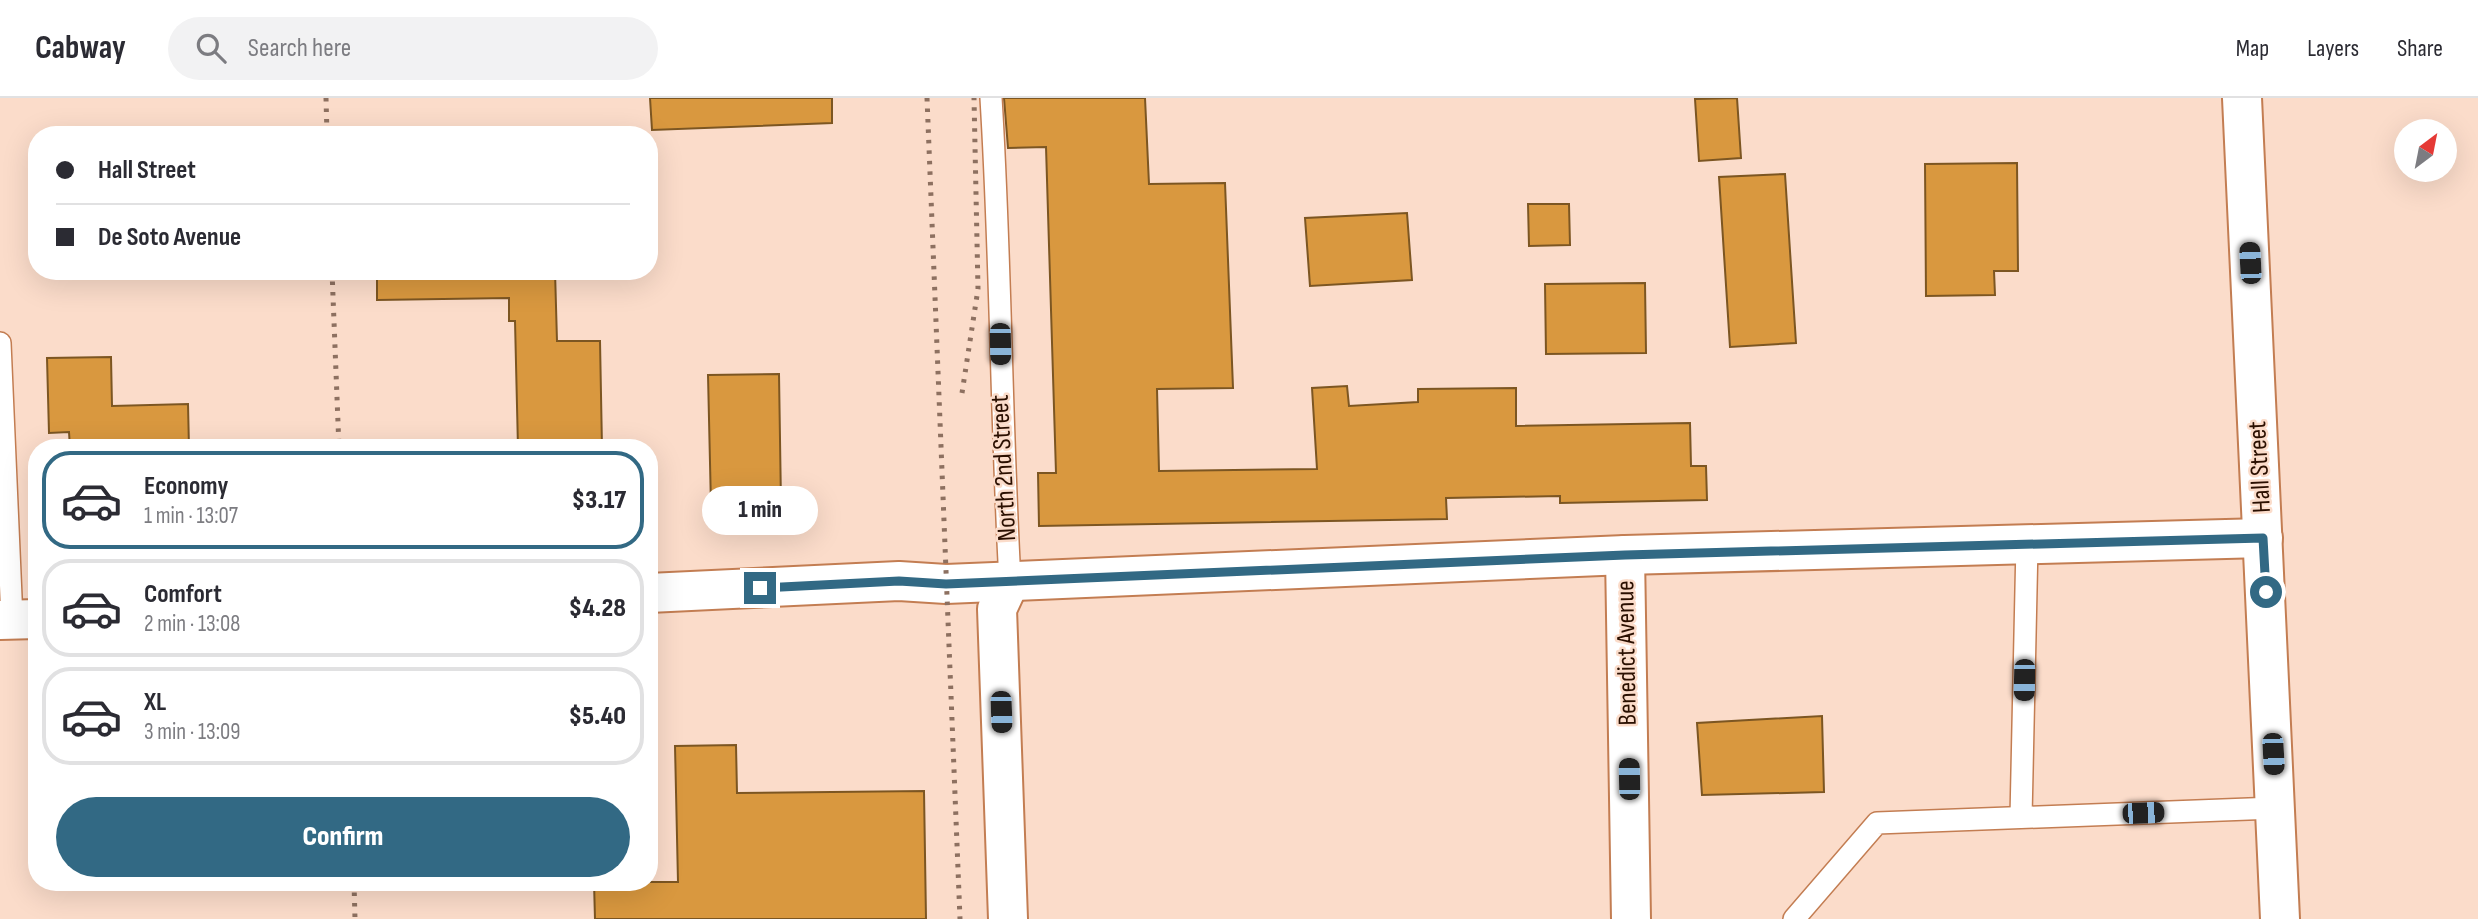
<!DOCTYPE html>
<html lang="en">
<head>
<meta charset="utf-8">
<style>
	body { margin:0; font-family:"Sofia Sans Condensed",sans-serif; background:#f2f2f3; color:#2b2b33; height:100vh; display:flex; flex-direction:column; font-size:26px; white-space:nowrap }
	* { box-sizing:border-box; margin:0 }
	p { font-size:23px; color:#7c7c81 }
	.icon { flex:none; width:38px; height:38px; fill:none; stroke:currentColor; stroke-width:2; stroke-linecap:round; stroke-linejoin:round }
	.map { position:relative; flex:1; overflow:hidden }
	.drawer { position:absolute; left:28px; top:341px; width:630px; height:452px; display:flex; flex-direction:column; background:#fff; border-radius:28px; box-shadow:0 7px 28px #0002 }
	.drawer>* { flex:none }
	.guide { position:absolute; left:28px; top:28px; width:630px; height:154px; border-radius:28px; box-shadow:0 7px 28px #0002; display:grid; align-content:center; height:154px; padding:0 28px; background:#fff }
	.needle { width:46px; rotate:32deg }
	.buttons { position:absolute; left:2394px; top:21px; display:grid; gap:14px }
	.buttons a { display:grid; place-items:center; width:63px; height:63px; border-radius:50%; background:#fff; box-shadow:0 7px 28px #0002; font-size:35px }
	.end { position:absolute; width:32px; height:32px; margin:-16px; border:9px solid #326984; background:#fff; box-shadow:0 0 0 4px #fff }
	.from { border-radius:50% }
	.bubble { position:absolute; height:49px; border-radius:24px; background:#fff; box-shadow:0 7px 28px #0002; font-size:23px; font-weight:800; line-height:49px; text-align:center }
	.car { position:absolute; width:21px; height:42px; margin:-21px -10px; border-radius:9px; box-shadow:0 0 5px 2px #0007; background:linear-gradient(#222 24%,#8ab4d8 0 40%,#222 0 76%,#8ab4d8 0 86%,#222 0) }
	.guide b { display:flex; align-items:center; gap:24px; height:66px; font-size:26px }
	.guide b+b { border-top:2px solid #e1e1e2 }
	.guide i { width:18px; height:18px; background:#2b2b33 }
	ul { padding:12px 0 0; list-style:none }
	li { display:flex; align-items:center; gap:21px; height:98px; margin:0 14px 10px; padding:0 14px; border:4px solid #e1e1e2; border-radius:28px }
	li div { flex:1 }
	li b { display:block; font-size:26px }
	li em { font-style:normal; font-weight:800 }
	li.active { border-color:#326984 }
	li>.icon { width:63px; height:63px; stroke-width:1.5 }
	.cta { display:flex; gap:14px; margin-top:auto; padding:14px 28px }
	.cta a { flex:1; height:80px; border-radius:42px; background:#326984; color:#fff; font-size:28px; font-weight:800; line-height:80px; text-align:center }
	header { display:flex; align-items:center; gap:42px; box-sizing:border-box; height:98px; padding:0 35px; background:#fff; border-bottom:2px solid #e1e1e2 }
	header strong { font-size:33px }
	nav { display:flex; gap:38px; margin-inline-start:auto; font-size:24px }
	.search { width:490px; height:63px; background:#f2f2f3; display:flex; align-items:center; gap:18px; box-sizing:border-box; padding:0 24px; border-radius:38px; color:#7c7c81; font-size:26px }
	.map>svg:first-child { display:block }
</style>
</head>
<body>
<header>
<strong>Cabway</strong>
<div class="search"><svg class="icon" aria-label="search" viewBox="0 0 24 24"><circle cx="10" cy="10" r="6"/><path d="M15 15l6 6"/></svg>Search here</div>
<nav><a>Map</a><a>Layers</a><a>Share</a></nav>
</header>
<div class="map">
<svg width="2478" height="821" viewBox="0 0 2478 821">
	<rect width="100%" height="100%" fill="#fbdcca"/>
	<g fill="#d9983f" stroke="#7c5622" stroke-width="2">
		<polygon points="650,0 832,0 832,25 652,32"/>
		<polygon points="1004,0 1145,0 1149,86 1225,85 1233,290 1157,291 1159,373 1317,371 1312,290 1347,288 1349,308 1418,304 1418,291 1516,290 1516,328 1690,325 1691,368 1706,368 1707,402 1560,405 1560,398 1446,400 1447,421 1039,428 1038,375 1056,375 1046,49 1008,50"/>
		<polygon points="1737,0 1741,60 1699,63 1695,1"/>
		<polygon points="2017,65 2018,173 1994,173 1995,197 1926,198 1925,66"/>
		<polygon points="1785,76 1796,245 1730,249 1719,79"/>
		<polygon points="1528,106 1569,106 1570,147 1529,148"/>
		<polygon points="1407,115 1412,182 1310,188 1305,120"/>
		<polygon points="377,173 555,173 557,243 600,243 602,350 518,350 515,223 509,223 509,200 377,202"/>
		<polygon points="1645,185 1646,255 1546,256 1545,186"/>
		<polygon points="111,259 112,308 188,306 189,350 70,350 69,334 49,335 47,260"/>
		<polygon points="779,276 781,406 711,408 708,277"/>
		<polygon points="1822,618 1824,694 1702,697 1697,625"/>
		<polygon points="736,647 737,695 924,693 926,821 595,821 594,784 678,784 675,648"/>
	</g>
	<g fill="none" stroke-linecap="round" stroke-linejoin="round">
		<g stroke="#c37d52" stroke-width="24">
			<g id="service">
				<path d="M991,0C1001,161 1001,322 1010,483"/>
				<polyline points="0,245 12,522"/>
				<polyline points="2021,719 2027,446"/>
				<polyline points="1794,821 1877,725 2275,710"/>
			</g>
		</g>
		<g stroke="#c37d52" stroke-width="42">
			<g id="minor">
				<polyline points="1625,457 1631,821"/>
				<polyline points="649,495 899,483 946,486 1625,457 2263,440"/>
				<polyline points="0,522 37,521"/>
				<polyline points="1008,821 997,511 1010,483"/>
			</g>
		</g>
		<g stroke="#c37d52" stroke-width="42">
			<polyline id="secondary" points="2242,0 2280,821"/>
		</g>
		<use href="#service" stroke="#fff" stroke-width="21"/>
		<use href="#minor" stroke="#fff" stroke-width="38"/>
		<use href="#secondary" stroke="#fff" stroke-width="38"/>
		<g stroke="#8d7060" stroke-width="5" stroke-dasharray="3.5 7" stroke-linecap="butt">
			<polyline points="326,0 327,37"/>
			<polyline points="927,0 960,821"/>
			<polyline points="332,173 339,350"/>
			<polyline points="962,295 978,191 974,0"/>
			<polyline points="354,784 355,821"/>
		</g>
	</g>
	<g fill="none" stroke-linecap="round" stroke-linejoin="round">
		<polyline stroke="#326984" stroke-width="9" points="760,490 899,483 946,486 1625,457 2263,440 2266,494"/>
	</g>
	<g text-anchor="middle" dominant-baseline="central" stroke-width="5" stroke-linejoin="round" paint-order="stroke">
		<g font-size="26" fill="#2a0f00" stroke="#fbdcca">
			<text transform="translate(2260 369) rotate(-93)">Hall Street</text>
			<text transform="translate(1004 370) rotate(-93)">North 2nd Street</text>
			<text transform="translate(1627 555) rotate(-91)">Benedict Avenue</text>
		</g>
	</g>
</svg>
<div class="buttons">
<a><svg class="needle" viewBox="-14 -14 28 28"><path d="M0-13l5 13h-10z" fill="#e53935"/><path d="M0 13l5-13h-10z" fill="#7c7c81"/></svg></a>
</div>
<i class="end from" style="left:2266px;top:494px"></i>
<i class="end" style="left:760px;top:490px"></i>
<div class="bubble" style="left:702px;top:388px;width:116px">1 min</div>
<i class="car" style="left:2250px;top:165px;rotate:357deg"></i>
<i class="car" style="left:1000px;top:246px;rotate:179deg"></i>
<i class="car" style="left:2024px;top:582px;rotate:181deg"></i>
<i class="car" style="left:1001px;top:614px;rotate:178deg"></i>
<i class="car" style="left:2273px;top:656px;rotate:177deg"></i>
<i class="car" style="left:1629px;top:681px;rotate:359deg"></i>
<i class="car" style="left:2143px;top:715px;rotate:88deg"></i>
<div class="guide">
<b><i class="from"></i>Hall Street</b>
<b><i></i>De Soto Avenue</b>
</div>
<section class="drawer">
<ul>
<li class="active"><svg class="icon" aria-label="car" viewBox="0 0 24 24"><path d="M5 17H2v-5l4-1 3-4h7l3 4 3 1v5h-3M9 17h6M6 11h13"/><circle cx="7" cy="17" r="2"/><circle cx="17" cy="17" r="2"/></svg><div><b>Economy</b><p>1 min · 13:07</p></div><em>$3.17</em></li>
<li><svg class="icon" aria-label="car" viewBox="0 0 24 24"><path d="M5 17H2v-5l4-1 3-4h7l3 4 3 1v5h-3M9 17h6M6 11h13"/><circle cx="7" cy="17" r="2"/><circle cx="17" cy="17" r="2"/></svg><div><b>Comfort</b><p>2 min · 13:08</p></div><em>$4.28</em></li>
<li><svg class="icon" aria-label="car" viewBox="0 0 24 24"><path d="M5 17H2v-5l4-1 3-4h7l3 4 3 1v5h-3M9 17h6M6 11h13"/><circle cx="7" cy="17" r="2"/><circle cx="17" cy="17" r="2"/></svg><div><b>XL</b><p>3 min · 13:09</p></div><em>$5.40</em></li>
</ul>
<div class="cta"><a>Confirm</a></div>
</section>
</div>
</body>
</html>
